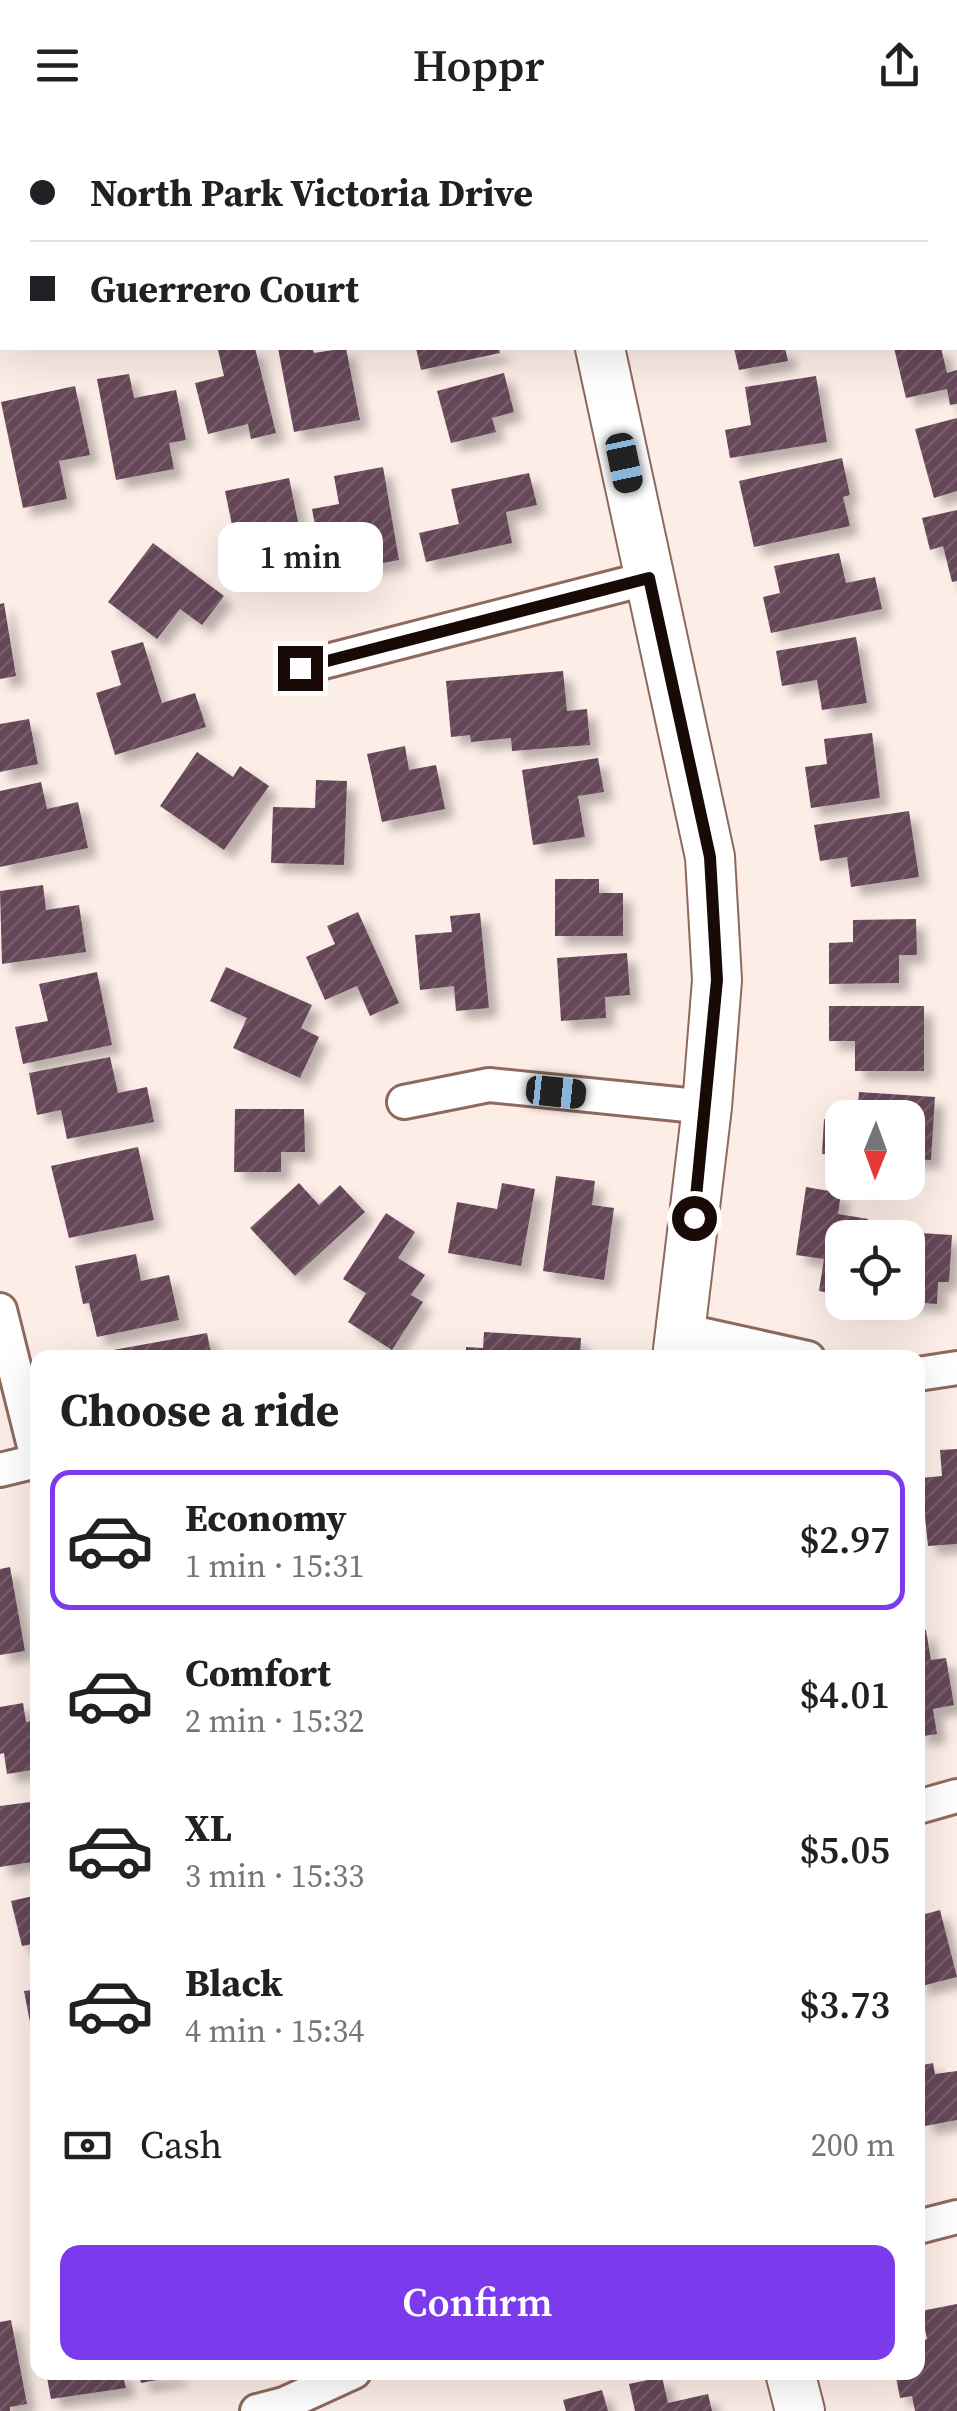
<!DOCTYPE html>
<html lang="en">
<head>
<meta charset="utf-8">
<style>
	body { margin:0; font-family:"Source Serif 4",serif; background:#f2f2f2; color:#202124; height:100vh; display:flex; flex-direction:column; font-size:38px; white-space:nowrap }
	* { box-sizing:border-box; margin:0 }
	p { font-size:32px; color:#757577 }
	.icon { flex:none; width:55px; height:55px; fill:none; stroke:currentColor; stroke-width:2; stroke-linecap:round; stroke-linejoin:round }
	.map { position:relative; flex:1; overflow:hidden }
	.drawer { position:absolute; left:30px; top:1220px; width:895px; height:1030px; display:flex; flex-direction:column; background:#fff; border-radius:20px; box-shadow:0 10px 40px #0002 }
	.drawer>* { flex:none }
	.banner { position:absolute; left:0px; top:0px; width:958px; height:220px; box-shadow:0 10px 40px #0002; display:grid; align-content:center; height:220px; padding:0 30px; background:#fff }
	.needle { width:65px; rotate:181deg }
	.controls { position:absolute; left:825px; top:970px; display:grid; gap:20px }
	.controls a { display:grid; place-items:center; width:100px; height:100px; border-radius:20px; background:#fff; box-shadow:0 10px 40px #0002; font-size:50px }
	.end { position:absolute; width:45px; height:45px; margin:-22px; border:12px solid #180b07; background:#fff; box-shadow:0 0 0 5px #fff }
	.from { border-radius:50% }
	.bubble { position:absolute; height:70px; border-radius:20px; background:#fff; box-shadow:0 10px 40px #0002; font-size:32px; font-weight:600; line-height:70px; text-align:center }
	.car { position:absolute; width:30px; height:60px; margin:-30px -15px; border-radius:12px; box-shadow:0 0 8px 2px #0007; background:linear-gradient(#222 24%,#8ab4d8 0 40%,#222 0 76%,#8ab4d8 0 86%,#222 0) }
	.banner b { display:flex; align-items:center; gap:35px; height:95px; font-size:38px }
	.banner b+b { border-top:2px solid #e0e0e0 }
	.banner i { width:25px; height:25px; background:#202124 }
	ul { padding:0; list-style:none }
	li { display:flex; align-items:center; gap:30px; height:140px; margin:0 20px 15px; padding:0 10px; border:5px solid transparent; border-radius:20px }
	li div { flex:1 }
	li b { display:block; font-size:38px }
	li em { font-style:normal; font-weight:600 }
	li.selected { border-color:#7c3aed }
	li>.icon { width:90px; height:90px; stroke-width:1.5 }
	h2 { padding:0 30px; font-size:45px; line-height:120px }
	.pay { display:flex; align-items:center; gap:25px; height:110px; padding:0 30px; font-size:38px }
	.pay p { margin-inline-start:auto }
	.primary-button { display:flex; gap:20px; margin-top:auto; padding:20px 30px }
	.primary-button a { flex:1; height:115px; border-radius:20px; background:#7c3aed; color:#fff; font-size:40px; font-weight:600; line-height:115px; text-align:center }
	header { display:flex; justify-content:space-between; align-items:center; height:130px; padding:0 30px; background:#fff; font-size:45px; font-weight:600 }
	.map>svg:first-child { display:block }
</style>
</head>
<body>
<header><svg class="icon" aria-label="menu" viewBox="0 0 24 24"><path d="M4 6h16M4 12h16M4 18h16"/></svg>Hoppr<svg class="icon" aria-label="share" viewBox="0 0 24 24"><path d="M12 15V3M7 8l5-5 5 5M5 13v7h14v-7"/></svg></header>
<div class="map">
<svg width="957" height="2281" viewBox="0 0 957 2281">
	<defs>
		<pattern id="building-hatch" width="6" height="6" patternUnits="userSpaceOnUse" patternTransform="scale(2.5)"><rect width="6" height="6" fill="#654759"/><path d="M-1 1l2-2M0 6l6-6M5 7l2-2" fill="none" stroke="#765d6b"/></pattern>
		<filter id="shadow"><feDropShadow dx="9" dy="9" stdDeviation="5" flood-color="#0004"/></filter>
	</defs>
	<rect width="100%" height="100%" fill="#fdede7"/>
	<polygon fill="#b7e3c7" points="0,0 304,0 305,2 2,2 0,140"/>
	<g fill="url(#building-hatch)" filter="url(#shadow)">
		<polygon points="227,218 255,218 276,303 251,309 248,294 208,304 195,253 224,246 218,220"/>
		<polygon points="278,218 312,218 314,223 346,218 360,290 294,302"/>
		<polygon points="416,218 499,218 500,223 421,240"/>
		<polygon points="734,218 785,218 788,231 739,240"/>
		<polygon points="894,218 941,218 947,243 957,240 957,274 950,275 947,259 906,268"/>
		<polygon points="504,243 514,282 492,288 496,302 451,313 437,261"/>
		<polygon points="129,244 134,268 176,260 186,310 169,313 174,339 116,350 97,249"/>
		<polygon points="816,246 827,312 730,328 725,300 751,295 745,257"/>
		<polygon points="75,256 90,325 59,331 67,369 23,378 1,272"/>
		<polygon points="957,288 957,361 934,368 915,299"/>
		<polygon points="842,328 850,365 843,367 850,396 754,417 739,351"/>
		<polygon points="383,337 399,430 367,436 364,421 346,425 349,440 324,444 312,379 339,374 334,346"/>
		<polygon points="529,343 537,375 506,382 512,413 426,432 419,403 459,394 451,359"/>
		<polygon points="289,348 308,440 272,447 268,424 239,429 225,361"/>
		<polygon points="957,380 957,451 952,452 943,416 930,420 922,388"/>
		<polygon points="153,413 224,466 202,495 180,479 157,509 108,472"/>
		<polygon points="839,423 846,453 875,447 882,479 771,503 763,467 780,463 774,436"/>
		<polygon points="4,473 16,546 0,549 0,474"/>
		<polygon points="856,507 867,573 822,580 817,550 782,556 776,521"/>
		<polygon points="143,512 162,573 195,563 206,597 115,625 96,563 121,555 111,521"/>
		<polygon points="563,541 567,581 587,579 590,615 512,621 511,608 471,612 470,605 451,607 446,551"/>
		<polygon points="29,589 38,634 0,642 0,594"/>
		<polygon points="872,603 880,668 811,678 805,637 827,634 824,609"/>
		<polygon points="405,616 409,640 436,635 445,679 382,692 367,624"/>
		<polygon points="197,622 233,647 240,636 269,656 224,720 160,676"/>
		<polygon points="598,628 604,662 578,666 585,707 533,715 522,640"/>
		<polygon points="316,650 347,651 344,735 271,733 273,677 315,678"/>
		<polygon points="41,652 47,679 78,672 88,718 0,737 0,661"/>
		<polygon points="909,681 919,747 851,757 847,727 820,731 814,695"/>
		<polygon points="555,749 599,749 599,763 623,763 623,806 555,806"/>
		<polygon points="43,755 46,780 79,775 86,822 2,834 0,761"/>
		<polygon points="358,782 399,873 370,886 357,856 325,870 306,827 335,814 327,796"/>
		<polygon points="480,783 489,878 456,881 454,856 420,860 415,805 452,802 450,786"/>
		<polygon points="916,789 917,825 899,825 899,853 829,854 829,813 853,812 853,790"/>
		<polygon points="627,823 630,865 605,867 606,888 561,891 557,828"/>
		<polygon points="226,837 312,875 301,898 319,907 300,948 233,918 247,888 210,871"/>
		<polygon points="97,842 112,915 23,934 15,897 48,891 39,854"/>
		<polygon points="829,876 924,876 924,941 855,941 855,911 829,911"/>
		<polygon points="110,927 118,963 147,957 154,992 67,1009 61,980 37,985 29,943"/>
		<polygon points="859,962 935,967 931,1030 908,1029 908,988 857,988"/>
		<polygon points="235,979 304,979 305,1022 281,1022 281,1042 234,1042"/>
		<polygon points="824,989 842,990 842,1025 822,1024"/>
		<polygon points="138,1017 154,1090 69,1108 51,1036"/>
		<polygon points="556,1046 595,1051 592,1075 614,1078 604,1150 543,1141"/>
		<polygon points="299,1053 319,1075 340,1055 365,1082 295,1146 250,1098"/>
		<polygon points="502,1053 535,1059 521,1136 448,1123 457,1072 497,1079"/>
		<polygon points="806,1057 841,1063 838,1084 868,1089 865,1108 842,1108 842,1165 819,1161 824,1129 796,1125"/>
		<polygon points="386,1083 415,1102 398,1128 425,1145 411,1165 423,1172 392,1220 348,1192 366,1163 343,1149"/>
		<polygon points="887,1101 952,1105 949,1152 938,1152 937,1174 908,1172 908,1108 887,1108"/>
		<polygon points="136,1124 141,1151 169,1145 179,1190 97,1207 89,1173 83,1174 75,1136"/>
		<polygon points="484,1202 581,1208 580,1228 466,1228 466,1217 483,1218"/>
		<polygon points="207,1203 212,1228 103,1228 102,1222"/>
		<polygon points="957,1319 957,1414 928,1416 921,1348 942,1346 940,1320"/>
		<polygon points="10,1437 25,1521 0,1525 0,1439"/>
		<polygon points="926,1500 931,1530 946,1528 954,1575 933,1579 937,1604 918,1607 918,1502"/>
		<polygon points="23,1573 26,1592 38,1590 38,1639 7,1644 4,1623 0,1624 0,1577"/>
		<polygon points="38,1671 38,1731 0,1737 0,1676"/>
		<polygon points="38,1765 38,1813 22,1816 11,1771"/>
		<polygon points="940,1780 957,1847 918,1857 918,1786"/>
		<polygon points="38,1859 38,1923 36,1923 24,1861"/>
		<polygon points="933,1933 935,1944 957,1941 957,1990 925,1996 918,1958 918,1936"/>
		<polygon points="957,2174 957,2281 915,2281 912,2266 900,2268 895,2242 918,2242 918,2211 927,2209 921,2181"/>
		<polygon points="11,2190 27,2274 10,2277 10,2281 0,2281 0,2192"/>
		<polygon points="46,2242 122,2242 126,2258 51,2269"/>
		<polygon points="139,2242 179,2242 179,2246 141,2253"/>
		<polygon points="662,2247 668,2273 708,2264 712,2281 635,2281 629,2254"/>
		<polygon points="602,2260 608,2281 566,2281 563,2270"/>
	</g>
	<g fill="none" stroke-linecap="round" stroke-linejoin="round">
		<g stroke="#8d6a5d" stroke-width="38">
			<g id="street">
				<polyline points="719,2 729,0"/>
				<polyline points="0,186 2,185"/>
				<polyline points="300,538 649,448"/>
				<polyline points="404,972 489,955 707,977"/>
				<polyline points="0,1180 38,1332"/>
				<polyline points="682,1200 808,1228"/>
				<polyline points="918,1244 957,1238"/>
				<polyline points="0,1340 37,1331"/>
				<polyline points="918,1677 957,1666"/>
				<polyline points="918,2097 957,2087"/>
				<polyline points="257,2281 284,2274 354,2242"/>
			</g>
		</g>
		<g stroke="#8d6a5d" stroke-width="52">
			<g id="secondary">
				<polyline points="548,0 549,2"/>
				<polyline points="600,218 710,727 717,850 707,977 677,1228"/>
				<polyline points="790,2242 800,2281"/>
			</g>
		</g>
		<polyline stroke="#a59691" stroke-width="6" stroke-dasharray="5 8" stroke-linecap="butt" points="0,139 2,147"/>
		<use href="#street" stroke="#fff" stroke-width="32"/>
		<use href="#secondary" stroke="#fff" stroke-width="48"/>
	</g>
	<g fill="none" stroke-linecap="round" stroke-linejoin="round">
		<polyline stroke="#180b07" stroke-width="12" points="300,538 649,448 710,727 717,850 694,1088"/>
	</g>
</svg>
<div class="controls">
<a><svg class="needle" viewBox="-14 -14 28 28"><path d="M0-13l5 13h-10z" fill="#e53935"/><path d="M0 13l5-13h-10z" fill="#757577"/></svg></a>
<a><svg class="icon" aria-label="locate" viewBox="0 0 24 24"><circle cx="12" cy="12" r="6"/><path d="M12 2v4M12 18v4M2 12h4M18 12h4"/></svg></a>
</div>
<i class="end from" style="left:694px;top:1088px"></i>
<i class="end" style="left:300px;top:538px"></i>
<div class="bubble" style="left:218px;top:392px;width:165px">1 min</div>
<i class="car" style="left:624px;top:333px;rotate:168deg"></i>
<i class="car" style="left:556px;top:962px;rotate:96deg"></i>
<div class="banner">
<b><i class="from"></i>North Park Victoria Drive</b>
<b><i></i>Guerrero Court</b>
</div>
<section class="drawer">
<h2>Choose a ride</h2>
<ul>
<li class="selected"><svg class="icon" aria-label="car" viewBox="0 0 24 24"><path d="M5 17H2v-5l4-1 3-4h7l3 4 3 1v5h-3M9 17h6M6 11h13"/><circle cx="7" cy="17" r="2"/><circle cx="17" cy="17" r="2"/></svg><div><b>Economy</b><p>1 min · 15:31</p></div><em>$2.97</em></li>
<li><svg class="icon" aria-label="car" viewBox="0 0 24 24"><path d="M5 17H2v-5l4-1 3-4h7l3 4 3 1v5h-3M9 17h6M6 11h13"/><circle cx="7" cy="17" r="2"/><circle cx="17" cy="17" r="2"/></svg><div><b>Comfort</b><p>2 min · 15:32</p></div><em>$4.01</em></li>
<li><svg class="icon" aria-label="car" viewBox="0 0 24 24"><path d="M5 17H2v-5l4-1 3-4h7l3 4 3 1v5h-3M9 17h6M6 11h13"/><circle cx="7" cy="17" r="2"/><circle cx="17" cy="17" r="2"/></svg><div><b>XL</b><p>3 min · 15:33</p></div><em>$5.05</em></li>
<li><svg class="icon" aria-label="car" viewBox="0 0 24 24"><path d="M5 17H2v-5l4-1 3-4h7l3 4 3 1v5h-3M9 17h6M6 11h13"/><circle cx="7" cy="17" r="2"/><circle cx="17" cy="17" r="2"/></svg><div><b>Black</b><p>4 min · 15:34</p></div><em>$3.73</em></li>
</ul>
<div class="pay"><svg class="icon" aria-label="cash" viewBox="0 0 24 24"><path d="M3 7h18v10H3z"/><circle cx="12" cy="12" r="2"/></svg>Cash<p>200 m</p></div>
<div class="primary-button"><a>Confirm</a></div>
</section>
</div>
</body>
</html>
